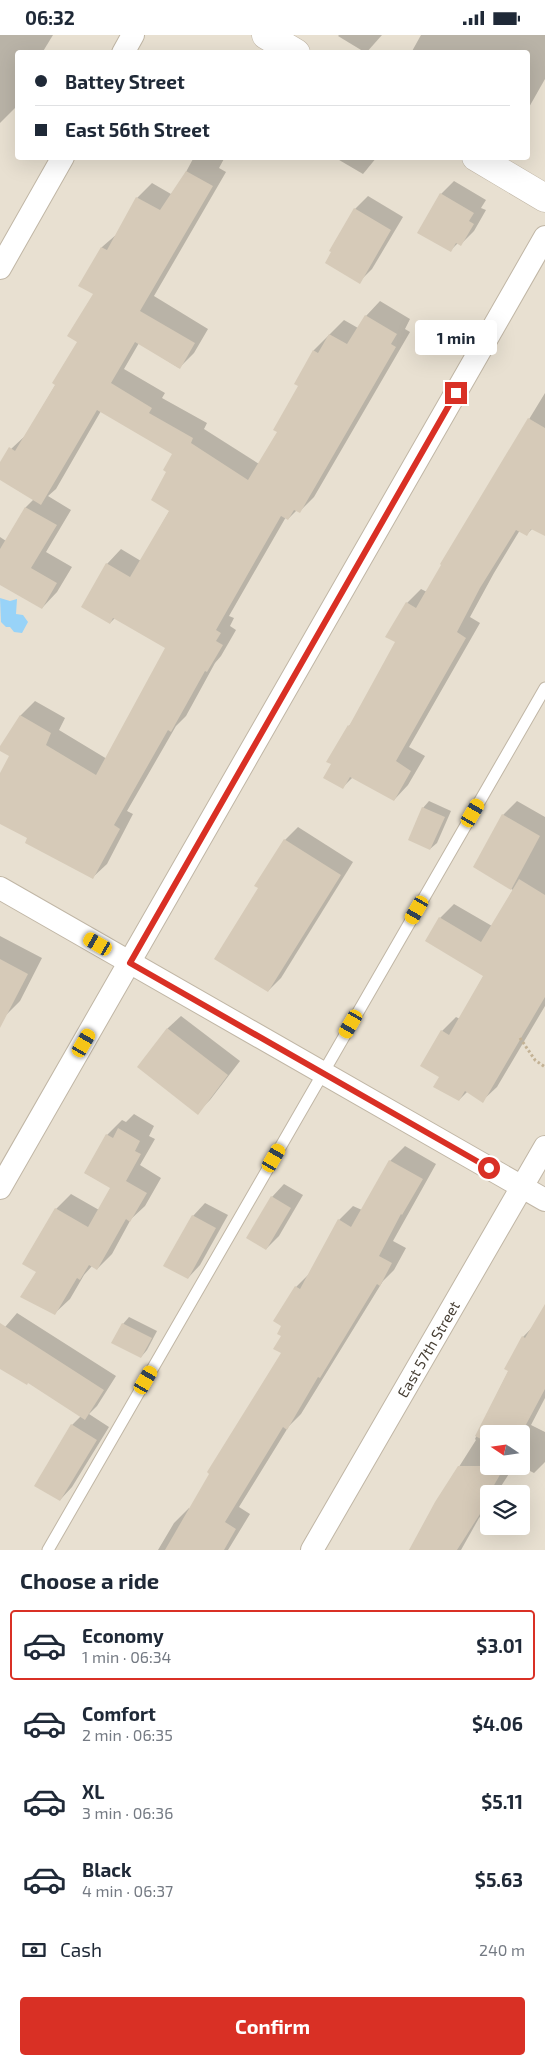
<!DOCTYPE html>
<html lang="en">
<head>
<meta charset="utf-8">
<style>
	body { margin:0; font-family:"Exo 2",sans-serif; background:#f2f2f3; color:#1f2937; height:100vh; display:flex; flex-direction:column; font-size:19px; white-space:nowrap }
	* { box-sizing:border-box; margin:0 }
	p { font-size:16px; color:#747a83 }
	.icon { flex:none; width:28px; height:28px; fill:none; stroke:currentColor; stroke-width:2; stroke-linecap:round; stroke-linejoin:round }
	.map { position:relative; height:1515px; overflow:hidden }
	.panel { display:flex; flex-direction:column; background:#fff; flex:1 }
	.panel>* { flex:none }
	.hud { position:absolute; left:15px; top:15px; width:515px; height:110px; border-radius:5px; box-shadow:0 5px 20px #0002; display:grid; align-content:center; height:110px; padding:0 20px; background:#fff }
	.needle { width:32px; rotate:283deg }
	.fabs { position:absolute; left:480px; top:1390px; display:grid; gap:10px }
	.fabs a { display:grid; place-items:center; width:50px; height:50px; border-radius:5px; background:#fff; box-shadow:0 5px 20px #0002; font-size:25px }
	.end { position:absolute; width:22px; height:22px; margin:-11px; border:6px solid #d93025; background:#fff; box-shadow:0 0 0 2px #fff }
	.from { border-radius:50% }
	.bubble { position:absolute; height:35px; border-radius:5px; background:#fff; box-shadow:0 5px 20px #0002; font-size:16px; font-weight:700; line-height:35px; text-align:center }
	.car { position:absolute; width:15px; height:30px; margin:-15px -8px; border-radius:6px; box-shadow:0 0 4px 1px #0007; background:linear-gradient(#f5c518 24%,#345 0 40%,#f5c518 0 76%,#345 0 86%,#f5c518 0) }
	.hud b { display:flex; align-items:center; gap:18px; height:48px; font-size:19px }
	.hud b+b { border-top:1px solid #e0e1e3 }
	.hud i { width:12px; height:12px; background:#1f2937 }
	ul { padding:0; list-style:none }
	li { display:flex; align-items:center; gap:15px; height:70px; margin:0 10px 8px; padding:0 10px; border:2px solid transparent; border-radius:5px }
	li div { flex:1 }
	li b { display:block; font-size:19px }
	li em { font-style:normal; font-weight:700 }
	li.active { border-color:#d93025 }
	li>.icon { width:45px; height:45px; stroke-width:1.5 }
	h2 { padding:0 20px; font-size:22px; line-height:60px }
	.pay { display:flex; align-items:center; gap:12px; height:55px; padding:0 20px; font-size:19px }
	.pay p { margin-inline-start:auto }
	.action { display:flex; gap:10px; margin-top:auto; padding:10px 20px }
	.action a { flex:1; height:58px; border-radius:5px; background:#d93025; color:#fff; font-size:20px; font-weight:700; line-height:58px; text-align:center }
	.status { display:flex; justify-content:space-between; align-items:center; height:35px; padding:0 25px; background:#fff; direction:ltr }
	.status svg { height:14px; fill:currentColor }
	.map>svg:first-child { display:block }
</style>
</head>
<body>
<div class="status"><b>06:32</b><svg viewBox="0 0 49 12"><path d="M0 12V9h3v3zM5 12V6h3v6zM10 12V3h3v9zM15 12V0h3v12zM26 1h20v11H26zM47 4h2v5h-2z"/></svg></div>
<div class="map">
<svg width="545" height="1515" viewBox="0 0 545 1515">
	<rect width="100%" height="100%" fill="#f4eee3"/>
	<path fill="#e8e0d1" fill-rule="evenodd" d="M0,0H545V1515H0ZM18,18H528V122H18ZM489,1399H521V1431H489ZM489,1459H521V1491H489Z"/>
	<polygon fill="#98d3f8" points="0,563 10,566 17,564 16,579 23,580 28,587 22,598 14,597 10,592 6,592 1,587"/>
	<g fill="#0003">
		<polygon points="0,0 53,0 42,18 18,18 18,70 0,88"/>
		<polygon points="339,0 382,0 366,18 338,1"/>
		<polygon points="421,0 545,0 545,44 528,74 528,18 411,18"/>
		<polygon points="194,122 225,122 219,133 226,137 154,261 208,294 194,318 179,333 139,308 124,334 165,358 162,363 207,388 204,394 259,429 279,397 300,351 296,349 314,315 344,285 358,293 366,281 380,266 410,284 405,294 410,297 314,462 299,477 297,475 288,484 286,482 229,581 234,583 230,591 236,595 221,621 215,628 186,681 176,691 127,776 133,779 107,829 92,843 29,803 0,787 0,741 11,721 0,713 21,680 35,666 65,683 59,695 107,724 167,613 115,583 110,588 107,529 121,514 141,526 170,475 168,436 174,419 101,376 56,454 48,461 71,475 46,517 72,532 57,557 42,573 0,549 0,502 6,506 26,472 34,464 0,443 0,433 11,414 26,400 56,349 79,307 95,259 80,250 102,212 117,199 137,163 152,148 171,159 179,150"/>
		<polygon points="334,122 377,122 363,139"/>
		<polygon points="454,146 486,165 481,173 486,175 474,196 461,209 458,208 450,216 441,159"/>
		<polygon points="368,161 403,182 372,234 359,247 333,217 355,174"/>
		<polygon points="545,358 545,499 533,493 527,499 520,495 494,538 470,582 480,588 409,712 425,721 408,750 394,765 353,742 342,753 349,691 353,686 396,607 407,568 421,554 427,557 443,530 441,529"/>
		<polygon points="429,766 451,776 437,808 430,814 423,773"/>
		<polygon points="517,766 545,782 545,971 497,1052 482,1066 468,1056 459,1065 440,1042 442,996 456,982 460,984 484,940 440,883 454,869 492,891 513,855 475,832 503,780"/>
		<polygon points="298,792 353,827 281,943 268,956 260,853 285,805"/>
		<polygon points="0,901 42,923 20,966 5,981 0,990"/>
		<polygon points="181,981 240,1026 210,1065 197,1078 139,1032 168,993"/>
		<polygon points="134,1079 154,1091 149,1101 155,1104 140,1130 161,1143 145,1171 131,1184 112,1219 97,1234 92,1231 84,1240 70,1264 55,1278 38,1237 56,1174 71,1159 99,1175 112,1153 85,1138 107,1100 122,1085 126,1087"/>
		<polygon points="405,1111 436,1129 393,1206 406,1213 394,1235 383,1246 301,1379 289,1391 239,1472 250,1479 228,1515 158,1515 174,1488 189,1473 190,1474 282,1318 283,1290 296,1252 311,1237 339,1185 353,1171 362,1175 390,1126"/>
		<polygon points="284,1149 303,1160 279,1201 266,1214 272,1162"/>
		<polygon points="205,1168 228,1180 200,1230 188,1243 193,1181"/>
		<polygon points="17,1278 116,1341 97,1371 89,1379 109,1392 72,1452 60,1465 72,1390 81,1381 28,1347 0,1332 0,1298"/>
		<polygon points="545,1279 545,1363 531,1390 545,1397 545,1427 534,1438 520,1431 521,1431 521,1399 489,1399 489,1431 514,1431 496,1459 489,1459 489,1471 479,1483 461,1515 410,1515 436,1468 476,1405 475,1404 509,1335 523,1302"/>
		<polygon points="129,1282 157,1296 147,1315 141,1322 123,1289"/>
	</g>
	<g fill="#d6cab8">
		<polygon points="186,136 213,151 140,276 195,308 180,334 135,307 111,348 152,373 149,378 193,403 191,408 248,445 277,397 273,395 298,351 294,349 313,315 318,318 329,299 347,309 365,280 397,299 391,309 396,312 300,478 294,475 288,485 281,481 216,595 221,598 216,606 223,610 207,637 205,636 171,697 168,695 114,790 120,794 93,844 25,808 27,803 0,789 0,738 9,721 0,716 0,711 20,680 51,698 46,710 96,740 165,613 113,583 110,589 81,572 106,528 130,542 169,476 151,465 166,437 163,435 172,419 97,375 41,470 0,445 0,427 9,412 15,416 55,350 52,348 77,307 67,301 93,259 78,251 101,212 107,215 136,162 160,175"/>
		<polygon points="440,158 474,178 469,186 474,189 461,211 456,208 451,217 417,198"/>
		<polygon points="354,173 391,195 360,249 325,228 331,217 329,216"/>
		<polygon points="528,383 545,393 545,501 531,494 527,501 516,495 480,553 457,597 466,603 396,726 411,736 394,766 350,742 343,754 323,743 331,729 326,727 348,690 349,691 395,607 385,602 406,567 416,573 441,530 440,529"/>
		<polygon points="25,472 57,490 31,533 57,548 42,574 0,550 0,514"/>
		<polygon points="422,772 445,782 430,815 408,805"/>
		<polygon points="502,779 540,801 511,855 473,832"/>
		<polygon points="284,804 341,840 268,957 214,924 258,853 254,851"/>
		<polygon points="519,844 545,860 545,962 483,1068 465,1056 459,1066 433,1052 439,1042 420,1031 441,995 449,1000 483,941 425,906 439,882 481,907"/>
		<polygon points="0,924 28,939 0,993"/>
		<polygon points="167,993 228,1040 198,1080 137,1032"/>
		<polygon points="118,1093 140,1106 135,1116 141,1119 126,1146 147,1158 130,1187 126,1184 97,1235 89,1230 80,1245 77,1243 55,1280 20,1262 36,1237 22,1229 55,1173 88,1192 110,1153 84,1138 106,1099 113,1103"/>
		<polygon points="389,1125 423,1144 402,1180 401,1179 379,1221 392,1228 380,1251 377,1249 320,1343 318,1342 287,1395 283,1392 225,1487 236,1494 224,1515 165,1515 209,1439 207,1437 281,1318 273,1314 281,1301 277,1299 281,1291 273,1286 295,1251 300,1254 338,1184 351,1192"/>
		<polygon points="271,1161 291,1173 266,1215 246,1203"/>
		<polygon points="192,1180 216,1193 188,1244 163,1231"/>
		<polygon points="545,1269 545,1354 521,1399 489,1399 489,1408 475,1401 508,1336 504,1334 522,1301 525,1303"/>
		<polygon points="0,1288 104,1355 85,1385 28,1348 27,1350 0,1334"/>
		<polygon points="122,1288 152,1303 141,1323 111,1308"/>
		<polygon points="71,1389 97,1405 60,1466 34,1451"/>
		<polygon points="458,1431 505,1431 489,1459 489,1465 457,1515 409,1515 435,1467"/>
	</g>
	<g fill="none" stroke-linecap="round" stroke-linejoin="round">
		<g stroke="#c0b6a5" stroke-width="13">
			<polyline id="service" points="48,1515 545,653"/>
		</g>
		<g stroke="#c0b6a5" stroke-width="24">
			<g id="minor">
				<polyline points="123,18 133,0"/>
				<polyline points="0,233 63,122"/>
				<polyline points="0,853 545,1165"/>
				<polyline points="0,1153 545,202"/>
				<polyline points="312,1515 545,1112"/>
			</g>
		</g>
		<g stroke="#c0b6a5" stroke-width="29">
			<g id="tertiary">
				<polyline points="266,0 296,18"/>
				<polyline points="476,122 545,163"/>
			</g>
		</g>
		<polyline stroke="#c3b295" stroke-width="3" stroke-dasharray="2.5 2.5" stroke-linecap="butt" points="520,1003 535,1025 545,1032"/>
		<use href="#service" stroke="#fff" stroke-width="11"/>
		<use href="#minor" stroke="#fff" stroke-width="22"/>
		<use href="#tertiary" stroke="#fff" stroke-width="28"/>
	</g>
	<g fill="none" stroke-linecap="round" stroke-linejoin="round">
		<polyline stroke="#d93025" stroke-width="6" points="456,358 130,928 489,1133"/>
	</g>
	<g text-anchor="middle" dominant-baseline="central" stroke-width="4" stroke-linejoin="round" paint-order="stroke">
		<g font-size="15" fill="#463e33" stroke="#fff">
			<text transform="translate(428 1314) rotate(-60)">East 57th Street</text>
		</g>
	</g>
</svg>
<div class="fabs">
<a><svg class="needle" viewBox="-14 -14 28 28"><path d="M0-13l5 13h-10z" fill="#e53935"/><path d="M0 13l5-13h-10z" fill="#747a83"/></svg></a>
<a><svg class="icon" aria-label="layers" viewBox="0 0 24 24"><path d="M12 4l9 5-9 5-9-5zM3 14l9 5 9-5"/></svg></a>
</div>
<i class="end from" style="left:489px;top:1133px"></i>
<i class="end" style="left:456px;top:358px"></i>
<div class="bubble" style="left:415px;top:285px;width:82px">1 min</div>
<i class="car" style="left:473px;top:778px;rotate:30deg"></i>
<i class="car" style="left:417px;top:875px;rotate:210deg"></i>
<i class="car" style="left:98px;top:909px;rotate:300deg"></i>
<i class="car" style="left:351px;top:989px;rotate:210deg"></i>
<i class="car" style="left:84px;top:1008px;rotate:30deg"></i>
<i class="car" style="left:274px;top:1123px;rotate:30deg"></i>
<i class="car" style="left:146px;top:1345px;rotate:30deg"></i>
<div class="hud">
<b><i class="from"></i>Battey Street</b>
<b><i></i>East 56th Street</b>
</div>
</div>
<section class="panel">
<h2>Choose a ride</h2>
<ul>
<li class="active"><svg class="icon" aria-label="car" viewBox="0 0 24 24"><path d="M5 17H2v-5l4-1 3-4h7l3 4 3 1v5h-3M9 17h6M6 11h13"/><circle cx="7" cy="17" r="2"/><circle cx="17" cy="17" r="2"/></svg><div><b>Economy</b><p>1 min · 06:34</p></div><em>$3.01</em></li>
<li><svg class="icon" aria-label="car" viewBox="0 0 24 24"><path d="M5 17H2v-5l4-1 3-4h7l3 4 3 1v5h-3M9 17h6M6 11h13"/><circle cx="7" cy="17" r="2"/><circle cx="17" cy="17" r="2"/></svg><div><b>Comfort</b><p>2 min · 06:35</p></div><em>$4.06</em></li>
<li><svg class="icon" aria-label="car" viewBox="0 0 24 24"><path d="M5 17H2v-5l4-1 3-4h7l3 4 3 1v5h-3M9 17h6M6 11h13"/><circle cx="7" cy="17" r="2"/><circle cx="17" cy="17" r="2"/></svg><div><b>XL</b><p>3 min · 06:36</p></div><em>$5.11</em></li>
<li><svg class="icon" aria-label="car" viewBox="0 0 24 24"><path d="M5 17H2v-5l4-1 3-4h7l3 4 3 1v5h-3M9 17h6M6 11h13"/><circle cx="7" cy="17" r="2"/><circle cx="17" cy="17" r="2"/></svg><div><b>Black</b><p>4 min · 06:37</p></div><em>$5.63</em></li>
</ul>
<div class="pay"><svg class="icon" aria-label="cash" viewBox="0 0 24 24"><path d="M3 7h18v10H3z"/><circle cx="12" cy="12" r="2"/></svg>Cash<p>240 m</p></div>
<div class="action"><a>Confirm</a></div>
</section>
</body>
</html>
